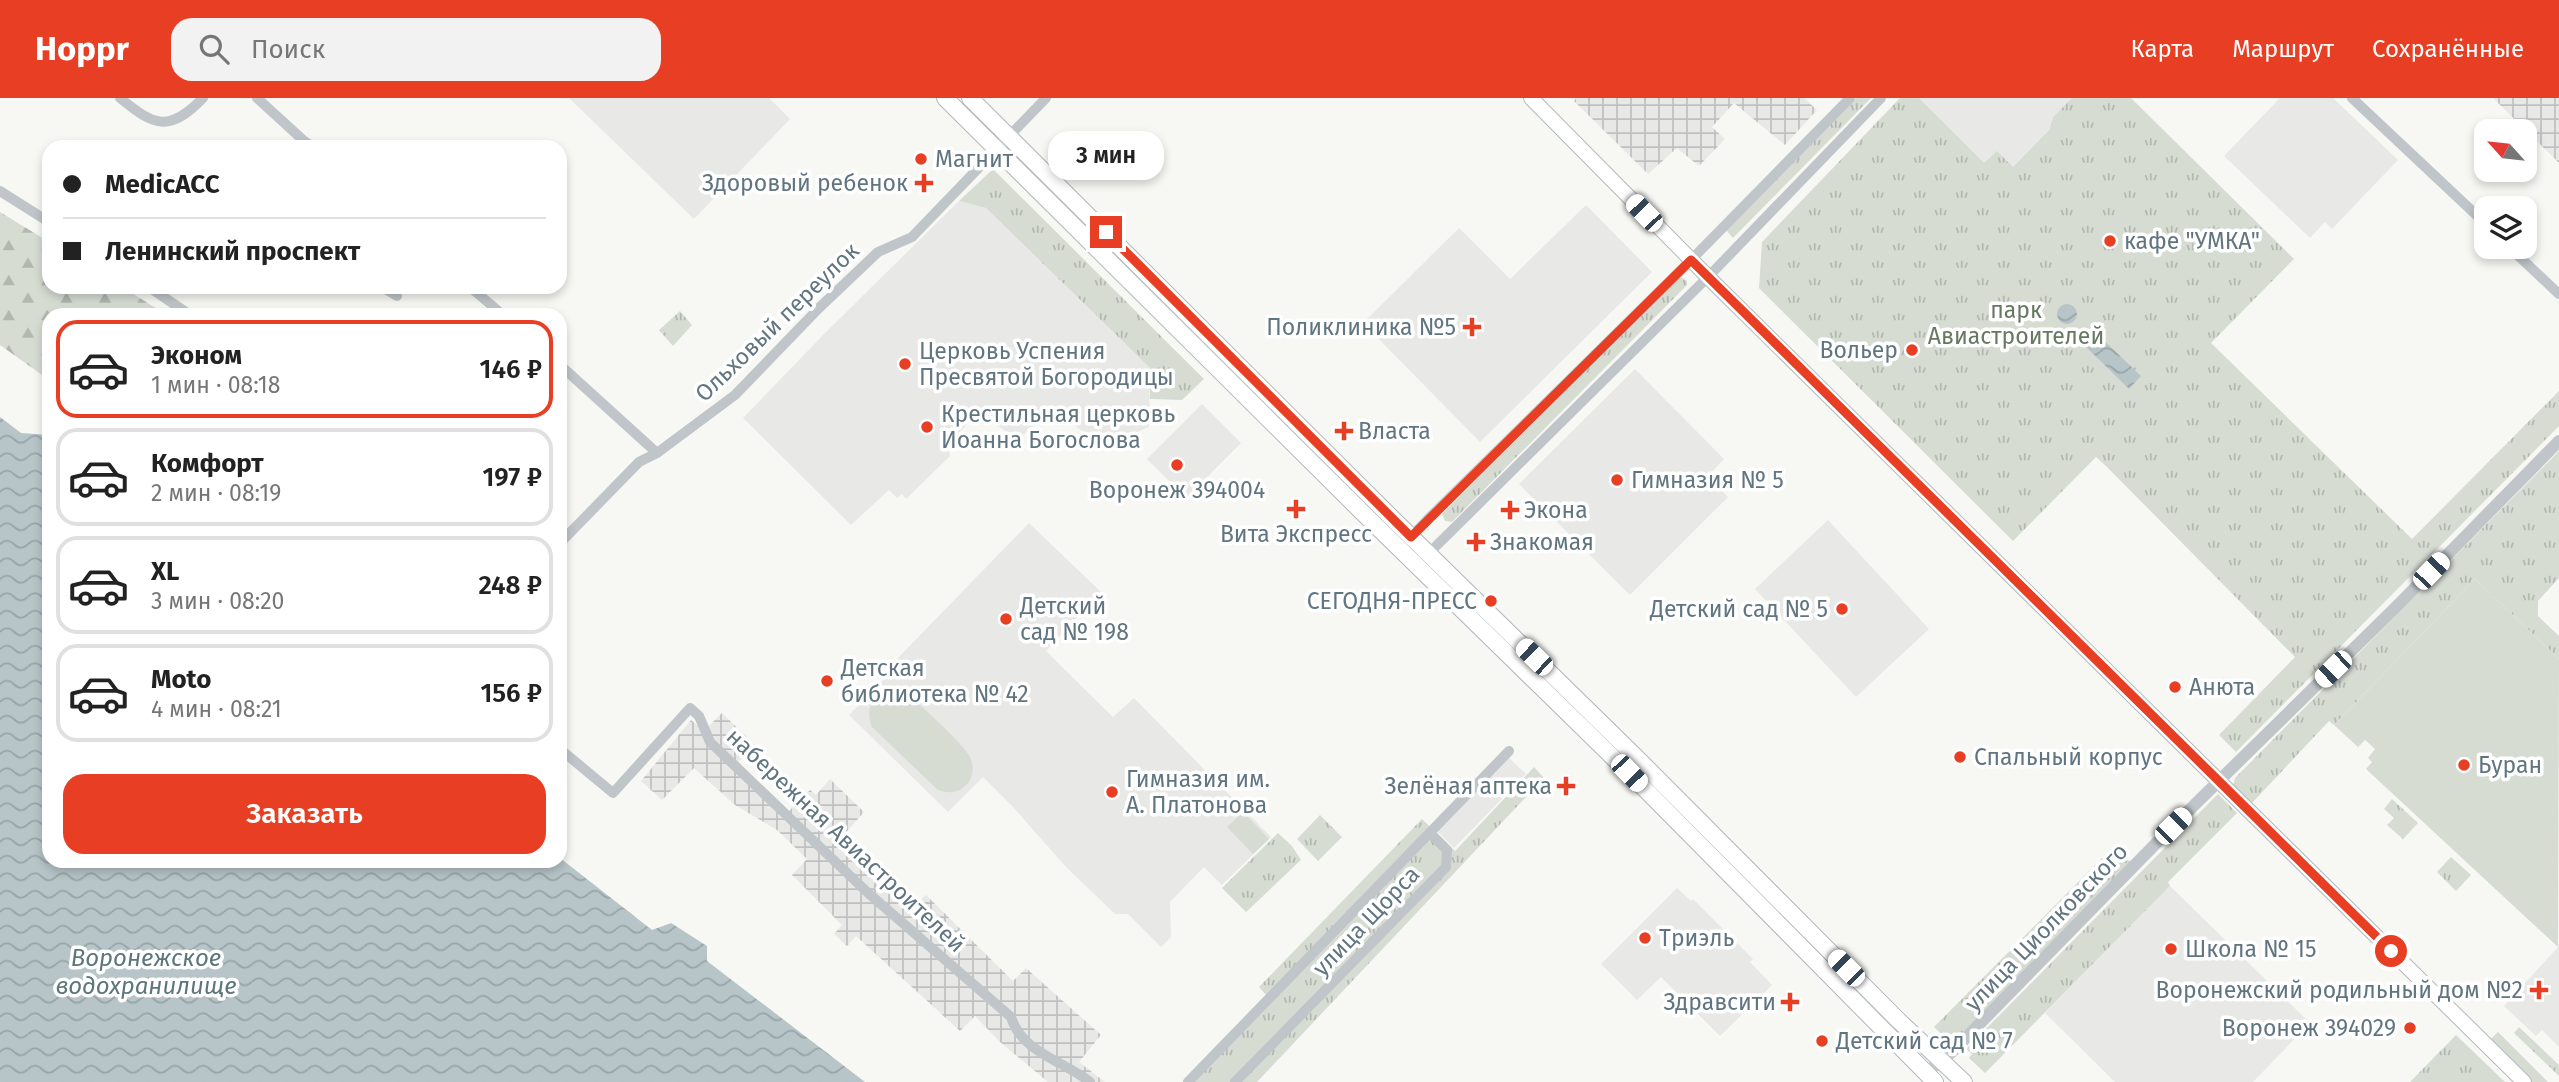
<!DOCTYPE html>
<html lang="ru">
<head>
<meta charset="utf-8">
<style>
	body { margin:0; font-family:"Fira Sans",sans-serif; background:#f2f2f2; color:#222; height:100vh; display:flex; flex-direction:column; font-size:26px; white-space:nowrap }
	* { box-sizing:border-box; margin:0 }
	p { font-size:23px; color:#767676 }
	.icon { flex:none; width:38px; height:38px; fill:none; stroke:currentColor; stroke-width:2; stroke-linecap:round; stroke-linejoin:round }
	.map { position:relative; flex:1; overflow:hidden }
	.panel { position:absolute; left:42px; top:210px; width:525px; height:560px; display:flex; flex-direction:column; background:#fff; border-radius:21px; box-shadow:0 4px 10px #0003 }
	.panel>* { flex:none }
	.hud { position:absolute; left:42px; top:42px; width:525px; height:154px; border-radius:21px; box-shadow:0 4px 10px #0003; display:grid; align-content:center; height:154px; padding:0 21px; background:#fff }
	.needle { width:46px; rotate:297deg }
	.tools { position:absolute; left:2474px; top:21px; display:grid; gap:14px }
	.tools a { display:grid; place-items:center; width:63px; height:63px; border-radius:14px; background:#fff; box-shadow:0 4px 10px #0003; font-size:35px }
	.end { position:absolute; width:32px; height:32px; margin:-16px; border:9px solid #e83e23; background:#fff; box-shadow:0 0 0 4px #fff }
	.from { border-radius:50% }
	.bubble { position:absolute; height:49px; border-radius:21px; background:#fff; box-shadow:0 4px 10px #0003; font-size:23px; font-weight:600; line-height:49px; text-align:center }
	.car { position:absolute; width:21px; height:42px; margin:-21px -10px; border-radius:9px; box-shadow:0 0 5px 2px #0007; background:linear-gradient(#fff 24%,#345 0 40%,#fff 0 76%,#345 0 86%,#fff 0) }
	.hud b { display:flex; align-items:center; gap:24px; height:66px; font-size:26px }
	.hud b+b { border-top:2px solid #e0e0e0 }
	.hud i { width:18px; height:18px; background:#222 }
	ul { padding:12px 0 0; list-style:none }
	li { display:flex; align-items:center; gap:21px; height:98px; margin:0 14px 10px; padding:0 7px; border:4px solid #e0e0e0; border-radius:21px }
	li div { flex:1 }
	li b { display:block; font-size:26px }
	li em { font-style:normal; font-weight:600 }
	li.current { border-color:#e83e23 }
	li>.icon { width:63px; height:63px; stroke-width:1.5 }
	.cta { display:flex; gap:14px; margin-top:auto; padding:14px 21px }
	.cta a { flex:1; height:80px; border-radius:21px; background:#e83e23; color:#fff; font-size:28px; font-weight:600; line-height:80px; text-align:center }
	header { display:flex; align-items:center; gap:42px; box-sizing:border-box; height:98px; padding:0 35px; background:#e83e23; color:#fff }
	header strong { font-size:33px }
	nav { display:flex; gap:38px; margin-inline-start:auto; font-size:24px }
	.search { width:490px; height:63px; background:#f2f2f2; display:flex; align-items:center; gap:18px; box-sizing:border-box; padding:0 24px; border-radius:21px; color:#767676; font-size:26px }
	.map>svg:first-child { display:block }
</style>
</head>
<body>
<header>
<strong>Hoppr</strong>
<div class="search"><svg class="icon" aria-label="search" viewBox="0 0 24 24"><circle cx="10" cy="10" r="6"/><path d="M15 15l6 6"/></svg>Поиск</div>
<nav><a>Карта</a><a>Маршрут</a><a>Сохранённые</a></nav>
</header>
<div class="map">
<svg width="2559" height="984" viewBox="0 0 2559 984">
	<defs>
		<pattern id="industrial-grid" width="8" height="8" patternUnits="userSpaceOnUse" patternTransform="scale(1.75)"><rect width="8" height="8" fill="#e8e8e7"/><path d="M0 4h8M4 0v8" fill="none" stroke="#bfc1c0"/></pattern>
		<pattern id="grass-tufts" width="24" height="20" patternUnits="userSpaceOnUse" patternTransform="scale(1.75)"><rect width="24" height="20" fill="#d7dcd3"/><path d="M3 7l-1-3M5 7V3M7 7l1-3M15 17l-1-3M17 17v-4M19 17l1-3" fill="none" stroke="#b2b7b0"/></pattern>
		<pattern id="forest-firs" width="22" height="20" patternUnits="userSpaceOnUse" patternTransform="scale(1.75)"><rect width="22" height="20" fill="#d7dcd3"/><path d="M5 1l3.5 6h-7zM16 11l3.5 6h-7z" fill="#b2b7b0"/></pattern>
		<pattern id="water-waves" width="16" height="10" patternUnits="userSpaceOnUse" patternTransform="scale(1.75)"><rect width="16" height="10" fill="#b7c5c8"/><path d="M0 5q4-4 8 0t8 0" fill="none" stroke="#98a5a8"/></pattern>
	</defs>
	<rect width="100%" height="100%" fill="#f7f7f4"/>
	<g fill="#e8e8e7">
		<polygon points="569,0 769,0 790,21 694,121"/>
		<polygon points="1919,0 2072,0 2053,19 2050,31 2013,69 1984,66"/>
		<polygon points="2280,0 2333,0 2398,62 2332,131 2325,124 2310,140 2224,58"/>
		<polygon points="959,103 986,110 1150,270 1149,329 1116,343 1099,345 1053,312 1018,341 978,315 948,346 950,358 906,401 902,396 897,400 889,392 851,427 743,320 825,235"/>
		<polygon points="1586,107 1652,174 1480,344 1363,225 1459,130 1510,181"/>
		<polygon points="1635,271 1724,361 1708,378 1728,399 1630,497 1519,386"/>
		<polygon points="1202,306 1241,345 1186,400 1147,361"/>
		<polygon points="1828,422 1929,531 1856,599 1755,491"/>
		<polygon points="1029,425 1101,494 1046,553 1113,619 1134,600 1271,739 1222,787 1204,769 1170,804 1171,839 1161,849 1128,816 1115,816 1066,769 1013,709 983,679 948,714 849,617 900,565 897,561"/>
		<polygon points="1508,659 1526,676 1454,750 1438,734 1440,728"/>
		<polygon points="2170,788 2310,925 2253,984 2115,984 2045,915"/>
		<polygon points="1677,790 1691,803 1693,801 1753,861 1750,864 1772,887 1720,938 1661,879 1637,902 1601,866"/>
		<polygon points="2559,848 2559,949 2542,932 2536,938 2504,908"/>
	</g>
	<g fill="url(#industrial-grid)">
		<polygon points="1576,0 1804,0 1817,12 1785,47 1734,5 1712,29 1725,41 1699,68 1677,50 1648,76 1574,3"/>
		<polygon points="2496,0 2559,0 2559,65 2494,1"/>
		<polygon points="722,615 755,647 738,664 789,713 810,692 816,697 830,681 864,714 841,740 911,809 926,797 1013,883 1026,870 1101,937 1079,964 1105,984 1048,984 1000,944 975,918 960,933 856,838 847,848 834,836 842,827 792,777 807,761 777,732 735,707 694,670 662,702 641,683 691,622 704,633"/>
	</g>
	<g fill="url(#grass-tufts)">
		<polygon points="1856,0 1871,0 1733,140 1726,132"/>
		<polygon points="1900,0 1919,0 1984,65 1997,53 2013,69 2050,31 2053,19 2072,0 2131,0 2294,161 2211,245 2412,441 2559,293 2559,328 2236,654 2219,637 2295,559 2107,369 2096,359 2013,443 1759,190 1762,144"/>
		<polygon points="993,71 1204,281 1182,302 1150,301 1150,270 986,110 959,103"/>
		<polygon points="1678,180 1683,180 1687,183 1687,187 1452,424 1445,423 1442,416"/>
		<polygon points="680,213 692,227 673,248 659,232"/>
		<polygon points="2559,353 2559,480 2538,503 2538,518 2559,538 2559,561 2475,481 2334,627 2329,623 2251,706 2233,688 2235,680"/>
		<polygon points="1534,669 1544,680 1257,984 1183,984 1267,898 1259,889 1422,721 1455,753"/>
		<polygon points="2218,696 2237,715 2168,784 2170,788 1985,975 1969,960 1972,956 1966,951"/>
		<polygon points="2392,701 2418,725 2403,741 2387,727 2394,720 2384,711"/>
		<polygon points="1320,717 1342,739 1318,763 1297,741"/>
		<polygon points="1278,735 1292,748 1301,762 1246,814 1222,790"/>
		<polygon points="2114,748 2131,765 1952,946 1934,929"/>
		<polygon points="2451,759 2471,777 2456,793 2437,774"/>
		<polygon points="2519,929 2559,967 2559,978 2514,935"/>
		<polygon points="2498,934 2548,984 2532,984 2490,942"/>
		<polygon points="2456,937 2505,984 2410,984"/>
	</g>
	<polygon fill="url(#forest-firs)" points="0,114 49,144 49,189 122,189 167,217 49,217 49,282 0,247"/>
	<g fill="#d7dcd3">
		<polygon points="2475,481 2559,561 2558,849 2366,671 2372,664 2368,660 2375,651 2365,642 2358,649 2334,627"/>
		<path d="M899,591L908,596C923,610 962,644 970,659C975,669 973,682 964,689C956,696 947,695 938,692L872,629C863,609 876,590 899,591Z"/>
		<polygon points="1243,714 1269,741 1253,756 1227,729"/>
	</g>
	<g fill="url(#water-waves)">
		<circle cx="2067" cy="216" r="10"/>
		<polygon points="2093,232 2141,278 2129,291 2081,244"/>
		<polygon points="0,319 21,335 49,337 49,763 560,763 560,760 652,832 671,825 707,848 707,863 865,984 0,984"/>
	</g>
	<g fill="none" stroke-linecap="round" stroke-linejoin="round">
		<g stroke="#b2b9bd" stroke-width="16">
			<polyline id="secondary" points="1531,0 1716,187 2524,984"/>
		</g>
		<g stroke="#b1b7ba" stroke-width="18">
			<g id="primary">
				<polyline points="945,0 1361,413 1629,675 1935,984"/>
				<polyline points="970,0 1398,426 1640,663 1899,923 1964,984"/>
			</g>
		</g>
		<g stroke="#bfc5c8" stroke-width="10">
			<path d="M120,0C154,28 169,35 203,0"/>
			<polyline points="257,0 303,42 313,49"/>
			<polyline points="2352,0 2487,127"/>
			<polyline points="0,93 49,124"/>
			<polyline points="2509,149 2559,196"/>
			<polyline points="149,189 190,217"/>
			<polyline points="382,189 397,198"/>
			<polyline points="470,189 503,217"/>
			<polyline points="560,267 657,355"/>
			<polyline points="1410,443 1411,439 1430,419 1691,162 1850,0"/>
			<polyline points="560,445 639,364 657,355 735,297 819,210 878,154 912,139 1046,0"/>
			<polyline points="1423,456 1428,456 1708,179 1881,0"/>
			<path d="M560,651L613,695L690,610L699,618L710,644L867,794L1011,919C1022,955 1064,963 1090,984"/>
			<polyline points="1188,984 1509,653"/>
			<polyline points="1235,984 1446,769 1447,752 1431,736"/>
		</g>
		<polyline stroke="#bfc5c8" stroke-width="12" points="1926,975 1954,952 2173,728 2397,508 2559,343"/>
		<use href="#secondary" stroke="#fff" stroke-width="14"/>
		<use href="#primary" stroke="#fff" stroke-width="16"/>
	</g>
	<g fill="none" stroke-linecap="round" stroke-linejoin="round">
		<polyline stroke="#e83e23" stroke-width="9" points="1106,134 1411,439 1691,162 2391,853"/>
	</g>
	<g fill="#e83e23" stroke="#fff" stroke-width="2.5">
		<circle cx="921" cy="61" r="7"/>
		<path d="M920.5 74.5h7v7h7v7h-7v7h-7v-7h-7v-7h7z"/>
		<circle cx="2110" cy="143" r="7"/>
		<path d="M1468.5 218.5h7v7h7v7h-7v7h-7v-7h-7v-7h7z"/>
		<circle cx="1912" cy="252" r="7"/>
		<circle cx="905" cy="266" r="7"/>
		<circle cx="927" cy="329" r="7"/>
		<path d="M1340.5 322.5h7v7h7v7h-7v7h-7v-7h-7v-7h7z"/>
		<circle cx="1177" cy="367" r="7"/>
		<circle cx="1617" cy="382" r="7"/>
		<path d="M1292.5 400.5h7v7h7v7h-7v7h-7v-7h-7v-7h7z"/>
		<path d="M1506.5 401.5h7v7h7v7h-7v7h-7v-7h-7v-7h7z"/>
		<path d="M1472.5 433.5h7v7h7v7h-7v7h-7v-7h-7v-7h7z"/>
		<circle cx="1491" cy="503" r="7"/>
		<circle cx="1842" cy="511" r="7"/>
		<circle cx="1006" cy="521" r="7"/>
		<circle cx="827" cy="583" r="7"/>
		<circle cx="2175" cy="589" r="7"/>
		<circle cx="1960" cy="659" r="7"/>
		<circle cx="2464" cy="667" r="7"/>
		<path d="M1562.5 677.5h7v7h7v7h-7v7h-7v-7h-7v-7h7z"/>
		<circle cx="1112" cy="694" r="7"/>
		<circle cx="1645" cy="840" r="7"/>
		<circle cx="2171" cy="851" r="7"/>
		<path d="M2535.5 881.5h7v7h7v7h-7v7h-7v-7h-7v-7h7z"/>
		<path d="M1786.5 893.5h7v7h7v7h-7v7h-7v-7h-7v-7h7z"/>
		<circle cx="2410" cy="930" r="7"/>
		<circle cx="1822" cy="943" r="7"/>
	</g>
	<g text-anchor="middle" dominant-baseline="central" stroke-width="7" stroke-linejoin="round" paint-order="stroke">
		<g font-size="23" fill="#617580" stroke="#fff" text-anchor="start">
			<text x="935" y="61">Магнит</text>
			<text x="908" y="85" text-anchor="end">Здоровый ребенок</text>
			<text x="2124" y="143">кафе "УМКА"</text>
			<text x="1456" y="229" text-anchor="end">Поликлиника №5</text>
			<text x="1898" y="252" text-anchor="end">Вольер</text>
			<text x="919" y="253">Церковь Успения<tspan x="919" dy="26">Пресвятой Богородицы</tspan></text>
			<text x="941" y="316">Крестильная церковь<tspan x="941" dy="26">Иоанна Богослова</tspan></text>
			<text x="1358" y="333">Власта</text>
			<text x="1631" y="382">Гимназия № 5</text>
			<text x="1177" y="392" text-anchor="middle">Воронеж 394004</text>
			<text x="1524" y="412">Экона</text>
			<text x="1296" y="436" text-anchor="middle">Вита Экспресс</text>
			<text x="1490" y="444">Знакомая</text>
			<text x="1477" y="503" text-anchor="end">СЕГОДНЯ-ПРЕСС</text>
			<text x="1020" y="508">Детский<tspan x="1020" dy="26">сад № 198</tspan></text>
			<text x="1828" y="511" text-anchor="end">Детский сад № 5</text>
			<text x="841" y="570">Детская<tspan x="841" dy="26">библиотека № 42</tspan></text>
			<text x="2189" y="589">Анюта</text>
			<text x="1974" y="659">Спальный корпус</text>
			<text x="2478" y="667">Буран</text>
			<text x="1126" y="681">Гимназия им.<tspan x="1126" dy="26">А. Платонова</tspan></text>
			<text x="1552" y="688" text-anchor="end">Зелёная аптека</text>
			<text x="1659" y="840">Триэль</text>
			<text x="2185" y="851">Школа № 15</text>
			<text x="2523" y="892" text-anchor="end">Воронежский родильный дом №2</text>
			<text x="1776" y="904" text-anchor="end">Здравсити</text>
			<text x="2396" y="930" text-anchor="end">Воронеж 394029</text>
			<text x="1836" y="943">Детский сад № 7</text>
		</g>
		<g font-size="23" fill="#667860" stroke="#fff">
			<text x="2016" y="212">парк<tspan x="2016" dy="26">Авиастроителей</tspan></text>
		</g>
		<g font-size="23" fill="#617580" stroke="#fff">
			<text transform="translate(777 224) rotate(-44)">Ольховый переулок</text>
			<text transform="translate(846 742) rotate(43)">набережная Авиастроителей</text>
			<text transform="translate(1366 823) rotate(-46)">улица Щорса</text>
			<text transform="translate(2046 829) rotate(-46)">улица Циолковского</text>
		</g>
		<g font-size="24" font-style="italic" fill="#5c767b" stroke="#fff">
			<text x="146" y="860">Воронежское<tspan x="146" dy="28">водохранилище</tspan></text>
		</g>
	</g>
</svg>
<div class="tools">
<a><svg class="needle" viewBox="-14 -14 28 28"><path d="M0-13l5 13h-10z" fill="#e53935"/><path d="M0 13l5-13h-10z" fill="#767676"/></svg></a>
<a><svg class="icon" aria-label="layers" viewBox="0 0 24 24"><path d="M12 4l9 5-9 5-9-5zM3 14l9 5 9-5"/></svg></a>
</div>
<i class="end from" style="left:2391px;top:853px"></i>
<i class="end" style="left:1106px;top:134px"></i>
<div class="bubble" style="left:1048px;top:33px;width:116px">3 мин</div>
<i class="car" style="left:1644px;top:115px;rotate:316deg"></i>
<i class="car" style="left:2431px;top:473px;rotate:44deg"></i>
<i class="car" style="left:1534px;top:559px;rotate:314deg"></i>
<i class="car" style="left:2333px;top:571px;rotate:226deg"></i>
<i class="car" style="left:1629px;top:675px;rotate:136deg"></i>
<i class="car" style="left:2173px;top:728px;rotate:45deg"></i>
<i class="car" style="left:1846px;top:870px;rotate:315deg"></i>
<div class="hud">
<b><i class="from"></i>MedicACC</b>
<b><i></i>Ленинский проспект</b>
</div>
<section class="panel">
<ul>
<li class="current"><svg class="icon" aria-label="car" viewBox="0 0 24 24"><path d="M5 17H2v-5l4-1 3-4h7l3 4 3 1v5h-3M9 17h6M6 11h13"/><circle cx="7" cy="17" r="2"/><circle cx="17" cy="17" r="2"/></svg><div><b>Эконом</b><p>1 мин · 08:18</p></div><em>146 ₽</em></li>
<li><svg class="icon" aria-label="car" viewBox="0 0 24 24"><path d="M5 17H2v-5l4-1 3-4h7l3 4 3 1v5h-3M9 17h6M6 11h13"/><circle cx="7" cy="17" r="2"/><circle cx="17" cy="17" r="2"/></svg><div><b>Комфорт</b><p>2 мин · 08:19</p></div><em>197 ₽</em></li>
<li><svg class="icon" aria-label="car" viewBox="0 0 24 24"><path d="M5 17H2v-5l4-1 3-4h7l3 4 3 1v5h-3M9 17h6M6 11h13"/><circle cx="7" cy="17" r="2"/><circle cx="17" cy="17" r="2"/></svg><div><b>XL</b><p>3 мин · 08:20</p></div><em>248 ₽</em></li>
<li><svg class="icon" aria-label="car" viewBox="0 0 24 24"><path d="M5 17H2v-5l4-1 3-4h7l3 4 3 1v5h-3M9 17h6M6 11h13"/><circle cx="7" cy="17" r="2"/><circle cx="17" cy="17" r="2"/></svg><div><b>Moto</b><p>4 мин · 08:21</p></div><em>156 ₽</em></li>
</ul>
<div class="cta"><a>Заказать</a></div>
</section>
</div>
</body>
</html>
